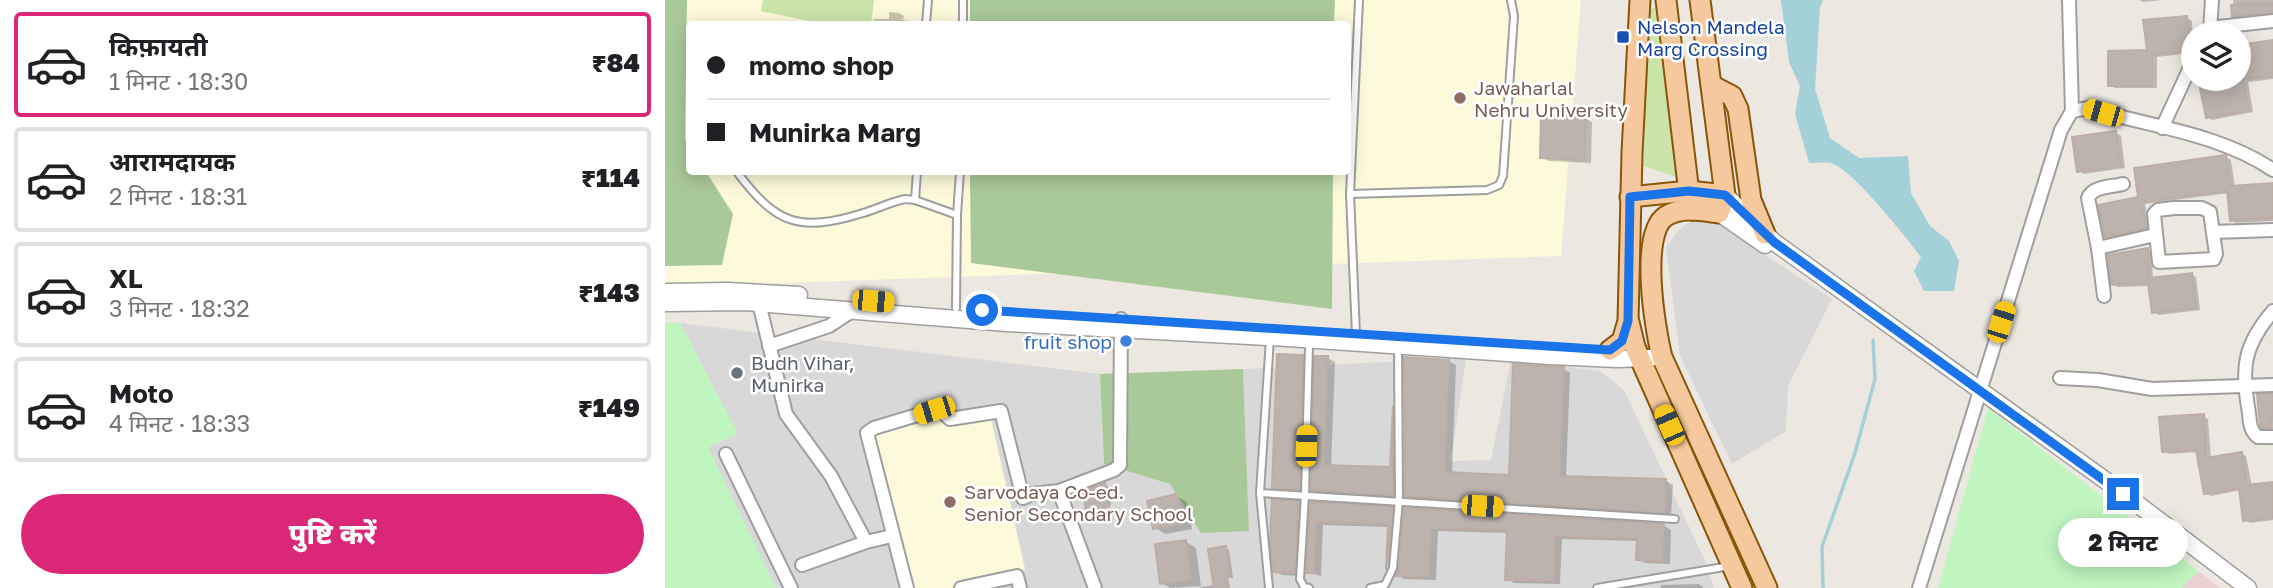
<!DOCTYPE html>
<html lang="hi">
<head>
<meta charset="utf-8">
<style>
	body { margin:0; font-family:"Golos Text","Noto Sans Devanagari",sans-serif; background:#f6f6f6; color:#202124; height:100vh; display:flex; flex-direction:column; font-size:26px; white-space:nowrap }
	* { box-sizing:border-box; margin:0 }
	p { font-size:23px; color:#757577 }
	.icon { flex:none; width:38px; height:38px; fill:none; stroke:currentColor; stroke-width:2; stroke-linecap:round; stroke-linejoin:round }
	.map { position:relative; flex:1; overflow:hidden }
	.sheet { display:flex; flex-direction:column; background:#fff; width:665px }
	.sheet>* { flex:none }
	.top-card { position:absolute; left:21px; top:21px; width:665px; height:154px; border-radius:7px; box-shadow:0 4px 18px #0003; display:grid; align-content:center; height:154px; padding:0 21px; background:#fff }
	.fabs { position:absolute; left:1516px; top:21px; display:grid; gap:14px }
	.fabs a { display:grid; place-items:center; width:70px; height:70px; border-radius:50%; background:#fff; box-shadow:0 4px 18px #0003; font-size:35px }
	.end { position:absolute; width:32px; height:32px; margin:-16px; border:9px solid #1a73e8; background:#fff; box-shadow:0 0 0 4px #fff }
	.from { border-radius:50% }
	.bubble { position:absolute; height:49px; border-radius:24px; background:#fff; box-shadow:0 4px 18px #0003; font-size:23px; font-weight:800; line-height:49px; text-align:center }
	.car { position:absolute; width:21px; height:42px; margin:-21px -10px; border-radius:9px; box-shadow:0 0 5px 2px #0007; background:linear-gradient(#f5c518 24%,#345 0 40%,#f5c518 0 76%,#345 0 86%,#f5c518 0) }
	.top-card b { display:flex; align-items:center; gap:24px; height:66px; font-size:26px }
	.top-card b+b { border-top:2px solid #e0e0e0 }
	.top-card i { width:18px; height:18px; background:#202124 }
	ul { padding:12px 0 0; list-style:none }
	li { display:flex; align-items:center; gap:21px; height:105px; margin:0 14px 10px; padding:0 7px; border:4px solid #e0e0e0; border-radius:7px }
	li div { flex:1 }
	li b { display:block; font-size:26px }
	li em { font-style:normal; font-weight:800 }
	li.active { border-color:#db2777 }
	li>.icon { width:63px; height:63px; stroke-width:1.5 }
	.cta { display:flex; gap:14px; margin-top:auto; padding:14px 21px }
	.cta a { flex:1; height:80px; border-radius:42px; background:#db2777; color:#fff; font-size:28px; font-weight:800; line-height:80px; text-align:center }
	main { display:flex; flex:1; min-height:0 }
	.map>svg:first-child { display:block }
</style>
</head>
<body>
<main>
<section class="sheet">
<ul>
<li class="active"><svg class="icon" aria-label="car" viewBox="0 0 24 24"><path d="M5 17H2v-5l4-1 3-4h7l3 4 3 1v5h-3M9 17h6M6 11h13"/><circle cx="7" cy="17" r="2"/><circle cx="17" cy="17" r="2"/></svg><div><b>किफ़ायती</b><p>1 मिनट · 18:30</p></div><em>₹84</em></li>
<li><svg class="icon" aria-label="car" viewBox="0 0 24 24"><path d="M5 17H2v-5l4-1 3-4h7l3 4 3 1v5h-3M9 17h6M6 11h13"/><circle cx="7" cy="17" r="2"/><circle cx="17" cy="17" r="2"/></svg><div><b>आरामदायक</b><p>2 मिनट · 18:31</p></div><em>₹114</em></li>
<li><svg class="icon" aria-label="car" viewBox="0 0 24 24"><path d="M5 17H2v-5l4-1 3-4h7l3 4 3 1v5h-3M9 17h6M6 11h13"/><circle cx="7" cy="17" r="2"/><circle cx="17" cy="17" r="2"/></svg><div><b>XL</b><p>3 मिनट · 18:32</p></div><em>₹143</em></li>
<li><svg class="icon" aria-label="car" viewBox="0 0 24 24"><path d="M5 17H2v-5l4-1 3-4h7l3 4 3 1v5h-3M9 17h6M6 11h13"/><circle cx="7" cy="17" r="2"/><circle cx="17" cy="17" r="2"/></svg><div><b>Moto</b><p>4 मिनट · 18:33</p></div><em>₹149</em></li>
</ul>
<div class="cta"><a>पुष्टि करें</a></div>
</section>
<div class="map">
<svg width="1608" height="588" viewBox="0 0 1608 588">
	<rect width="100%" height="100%" fill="#ece8e1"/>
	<g fill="#d9d8d8">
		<polygon points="1027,220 1049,221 1167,299 1123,386 1121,431 1067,464 1015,356 1001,247 1013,231"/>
		<polygon points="15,323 435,374 439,464 505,484 584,531 578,369 801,358 786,461 826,460 846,360 935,371 959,390 1042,565 1049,588 111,588 42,447 73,434"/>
	</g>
	<polygon fill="#ecd1d2" points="1533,571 1550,584 1555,588 1516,588"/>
	<g fill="#fcfada" fill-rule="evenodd">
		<path d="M0,0H916L896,256L0,287ZM24,24H682V172H24Z"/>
		<polygon points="275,409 277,418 324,410 360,569 291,588 247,588 207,432"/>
	</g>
	<g fill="#cae4aa">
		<polygon points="98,0 209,0 206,24 159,24 96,11"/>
		<polygon points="990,8 1011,177 976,165 984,9"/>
	</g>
	<g fill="#aac998">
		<polygon points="0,0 22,0 20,139 24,146 24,172 41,172 68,214 57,265 0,266"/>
		<polygon points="305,0 670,0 669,24 305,24"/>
		<polygon points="305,172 668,172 667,309 306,263"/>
		<polygon points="578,369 584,531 536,533 505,484 439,464 435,374"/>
	</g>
	<g fill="#c0f5c0">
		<polygon points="0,323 15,323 73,434 43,447 111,588 0,588"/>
		<polygon points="1323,408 1533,571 1516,588 1273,588"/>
	</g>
	<path fill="#a4d0d7" d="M1116,0H1158L1155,8L1150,89L1165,138L1194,158L1243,156L1246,193L1265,226L1284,241L1294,261L1289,291H1259L1249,271L1256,257C1242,238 1186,168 1166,163C1160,162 1151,163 1144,163L1130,114L1135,86L1124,62Z"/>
	<g fill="#0003">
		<polygon points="1474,0 1498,0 1478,2"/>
		<polygon points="1568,0 1608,0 1608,16 1574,19 1569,16"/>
		<polygon points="224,12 234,13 239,16 238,20 245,21 250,24 209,24 209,19 224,19"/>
		<polygon points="1522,18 1527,21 1528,53 1492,57 1492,88 1450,88 1445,85"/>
		<polygon points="1608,42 1608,79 1583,82 1588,112 1547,120 1542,117 1536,85 1579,77"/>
		<polygon points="920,118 927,122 926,163 884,161 876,157"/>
		<polygon points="1451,133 1456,136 1460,168 1419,174 1414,171"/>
		<polygon points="1561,157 1566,160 1570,187 1608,186 1608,221 1571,223 1566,220 1564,193 1480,204 1485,230 1446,239 1441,236 1475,198"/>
		<polygon points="1482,250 1487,253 1488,279 1526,274 1531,277 1535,310 1494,315 1489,312 1485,286 1453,287 1448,284"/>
		<polygon points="638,357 645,361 641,493 616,491 609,487"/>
		<polygon points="651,358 663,358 670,362 666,467 727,469 729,409 734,412 735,499 655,494 648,489"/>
		<polygon points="784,361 791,365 787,474 845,476 898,369 905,373 901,478 1001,481 1008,485 1006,516 749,499 741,495"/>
		<polygon points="1608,395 1608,431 1605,431 1598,427 1594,396"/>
		<polygon points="1538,416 1543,419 1546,459 1576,453 1581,456 1587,486 1608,484 1608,520 1585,523 1580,520 1576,490 1546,496 1541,493 1533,452 1504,454 1498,451"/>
		<polygon points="440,485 443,486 446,505 424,509 420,492"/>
		<polygon points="511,496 522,502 527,529 501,534 490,528"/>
		<polygon points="633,503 640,507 636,576 617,575 610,571"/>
		<polygon points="647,504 727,509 734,513 728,572 723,569 724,527 658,525 656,576 643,572"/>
		<polygon points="741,510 999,526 1006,530 1005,564 980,563 973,559 973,541 897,539 895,584 849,583 842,579 843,533 773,531 771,580 739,579 733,575 735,569"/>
		<polygon points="521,542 531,548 536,587 550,585 561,548 564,550 568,578 563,578 565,588 536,588 535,586 505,588 497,583"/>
		<polygon points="1034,584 1039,588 996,588 996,585"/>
	</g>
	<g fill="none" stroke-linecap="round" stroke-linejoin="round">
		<polyline stroke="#a4d0d7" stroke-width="3.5" points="1158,588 1157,547 1190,453 1210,379 1208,340"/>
	</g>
	<g fill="#bcb3ae" stroke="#bdada5" stroke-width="2">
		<polygon points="1608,3 1608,12 1567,17 1566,5"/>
		<polygon points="1522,16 1526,51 1487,55 1487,86 1443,86 1443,51 1482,50 1478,20"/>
		<polygon points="1608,40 1608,76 1578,79 1584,110 1541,118 1534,83 1559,79 1577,79 1573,45"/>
		<polygon points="876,115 921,116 919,160 875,158"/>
		<polygon points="1451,131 1456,166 1412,172 1407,137"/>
		<polygon points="1561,155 1566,186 1607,183 1608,218 1565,221 1562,191 1476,202 1481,228 1440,237 1433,205 1473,197 1469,168"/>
		<polygon points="1483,248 1484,278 1527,273 1531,308 1487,313 1483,283 1446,285 1443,255"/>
		<polygon points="612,354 638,355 634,490 607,488"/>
		<polygon points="649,356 663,356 659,465 725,467 728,406 728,496 646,490"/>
		<polygon points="739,357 784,360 780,472 844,475 848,364 899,367 895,476 1001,479 1000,513 740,496"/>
		<polygon points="1592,394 1608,394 1606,428 1596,428 1595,426"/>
		<polygon points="1539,414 1541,458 1577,452 1582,485 1608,482 1608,518 1578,521 1574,488 1539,494 1531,450 1497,452 1494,417"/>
		<polygon points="440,483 444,507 421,511 418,491"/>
		<polygon points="511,494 517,523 488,529 482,501"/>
		<polygon points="607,499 634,501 630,573 608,572 605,541"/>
		<polygon points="645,502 728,507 721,570 723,524 651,522 649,573 641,573"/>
		<polygon points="739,508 999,524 998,561 971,560 972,539 890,536 889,581 840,580 842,530 766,528 764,577 730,576 734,569"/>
		<polygon points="521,540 526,580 495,584 490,544"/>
		<polygon points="561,546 565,577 561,577 563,588 549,588 543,549"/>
	</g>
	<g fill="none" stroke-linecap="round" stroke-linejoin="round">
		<g stroke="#9f9f9f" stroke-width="10">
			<g id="service">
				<polyline points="298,0 298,24"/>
				<polyline points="261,24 263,0"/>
				<path d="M72,172C111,224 134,233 198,213C212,209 225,202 240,199L250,200L292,215"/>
				<polyline points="685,194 822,190 834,185 838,176 849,16 846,0"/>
				<polyline points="250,200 252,172"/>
				<polyline points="291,308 292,215 295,172"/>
				<polyline points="691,334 685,194 694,0"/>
				<polyline points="644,346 640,495 635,579 639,587 644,588"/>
				<polyline points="595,493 1010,519"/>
				<polyline points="604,588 595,493 605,338"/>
				<polyline points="705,588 720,585 728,568 734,500 733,348"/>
				<polyline points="932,588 1065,566"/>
			</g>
		</g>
		<g stroke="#9f9f9f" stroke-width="16">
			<g id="minor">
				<polyline points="1545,30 1547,0"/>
				<polyline points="1542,33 1553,27 1608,21"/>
				<path d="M1407,111L1424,108C1486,127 1553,133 1608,170"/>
				<polyline points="1497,128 1528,61"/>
				<polygon points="1509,208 1537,208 1545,212 1551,254 1549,259 1494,262 1489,214 1493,210"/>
				<polyline points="1548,232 1608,230"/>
				<polyline points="1433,248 1490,235"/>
				<path d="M1439,296L1433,248L1423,198C1428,186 1446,187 1458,184"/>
				<polyline points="94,303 121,414 166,476 201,542"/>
				<path d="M1608,311C1578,346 1576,369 1584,413C1585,423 1585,431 1593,437H1608"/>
				<polyline points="104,346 164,326 190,309"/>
				<polyline points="1395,378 1433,380 1487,389 1608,385"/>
				<polyline points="61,454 126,588"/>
				<polyline points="394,491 430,588"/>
				<polyline points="137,565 201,542 227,536"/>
				<polyline points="242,588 202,433 209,428 269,410 275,410 285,419 336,411 358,498 367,494 394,491 449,470 455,465 456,319"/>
				<polyline points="296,588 352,576 355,588"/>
				<polyline points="1254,588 1396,130 1407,111 1404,0"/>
			</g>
		</g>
		<g stroke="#9f9f9f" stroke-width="19">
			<g id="tertiary">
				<polyline points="1060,195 1109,242 1458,493 1583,588"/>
				<polyline points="1054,213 1100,245"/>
				<polyline points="2,292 63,291 134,295"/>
				<polyline points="0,303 80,302 342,323 623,338 885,356 952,359 986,358"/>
			</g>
		</g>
		<g stroke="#89550a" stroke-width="23">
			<g id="primary">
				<polyline points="1001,0 1026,210"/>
				<path d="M1035,0L1060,195L1054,213C1038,211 1017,206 1001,216C974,233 990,329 997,357L1102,588"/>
				<polyline points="1046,85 1067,96 1073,109 1086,200 1100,234"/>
				<polyline points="965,197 1024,191 1060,195"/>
				<polyline points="964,322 970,347 1077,588"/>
				<polyline points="945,350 957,341 963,321 967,153 975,0"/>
			</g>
		</g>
		<use href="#service" stroke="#fff" stroke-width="6"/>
		<use href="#minor" stroke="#fff" stroke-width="12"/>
		<use href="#tertiary" stroke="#fff" stroke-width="16"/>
		<use href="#primary" stroke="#f5c99d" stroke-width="19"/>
	</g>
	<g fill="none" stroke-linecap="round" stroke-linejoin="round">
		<polyline stroke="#1a73e8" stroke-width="9" points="317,310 945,350 957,341 963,321 965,197 1024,191 1060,195 1109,242 1458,494"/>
	</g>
	<rect fill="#1a4fb4" stroke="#fff" stroke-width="2.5" x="951" y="30" width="14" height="14" rx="3.5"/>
	<g fill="#8d6e63" stroke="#fff" stroke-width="2.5">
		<circle cx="795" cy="98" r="7"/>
		<circle cx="285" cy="502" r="7"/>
	</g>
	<circle fill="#3f7fe0" stroke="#fff" stroke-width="2.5" cx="461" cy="341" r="7"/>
	<circle fill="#6b7280" stroke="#fff" stroke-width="2.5" cx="72" cy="373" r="7"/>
	<g text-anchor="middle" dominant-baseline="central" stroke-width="5" stroke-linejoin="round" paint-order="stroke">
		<g font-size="19" fill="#164399" stroke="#fff" text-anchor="start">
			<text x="972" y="26">Nelson Mandela<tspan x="972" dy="22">Marg Crossing</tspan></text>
		</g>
		<g font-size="19" fill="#785e54" stroke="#fff" text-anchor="start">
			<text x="809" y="87">Jawaharlal<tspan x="809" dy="22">Nehru University</tspan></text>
			<text x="299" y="491">Sarvodaya Co-ed.<tspan x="299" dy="22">Senior Secondary School</tspan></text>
		</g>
		<g font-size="19" fill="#366cbe" stroke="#fff" text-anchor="end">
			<text x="447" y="341">fruit shop</text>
		</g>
		<g font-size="19" fill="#5b616d" stroke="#fff" text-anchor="start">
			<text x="86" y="362">Budh Vihar,<tspan x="86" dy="22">Munirka</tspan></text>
		</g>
	</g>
</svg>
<div class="fabs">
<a><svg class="icon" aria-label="layers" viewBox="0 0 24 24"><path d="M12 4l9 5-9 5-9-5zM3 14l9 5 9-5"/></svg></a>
</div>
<i class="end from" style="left:317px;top:310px"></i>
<i class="end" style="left:1458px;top:494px"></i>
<div class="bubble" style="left:1393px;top:518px;width:130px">2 मिनट</div>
<i class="car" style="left:1438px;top:113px;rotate:286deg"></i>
<i class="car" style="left:208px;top:301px;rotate:95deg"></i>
<i class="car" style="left:1336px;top:322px;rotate:18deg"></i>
<i class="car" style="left:269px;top:410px;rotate:253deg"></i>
<i class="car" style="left:1004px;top:425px;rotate:336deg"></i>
<i class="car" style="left:641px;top:446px;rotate:2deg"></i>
<i class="car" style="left:817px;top:506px;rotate:94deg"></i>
<div class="top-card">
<b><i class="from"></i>momo shop</b>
<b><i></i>Munirka Marg</b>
</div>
</div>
</main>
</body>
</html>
